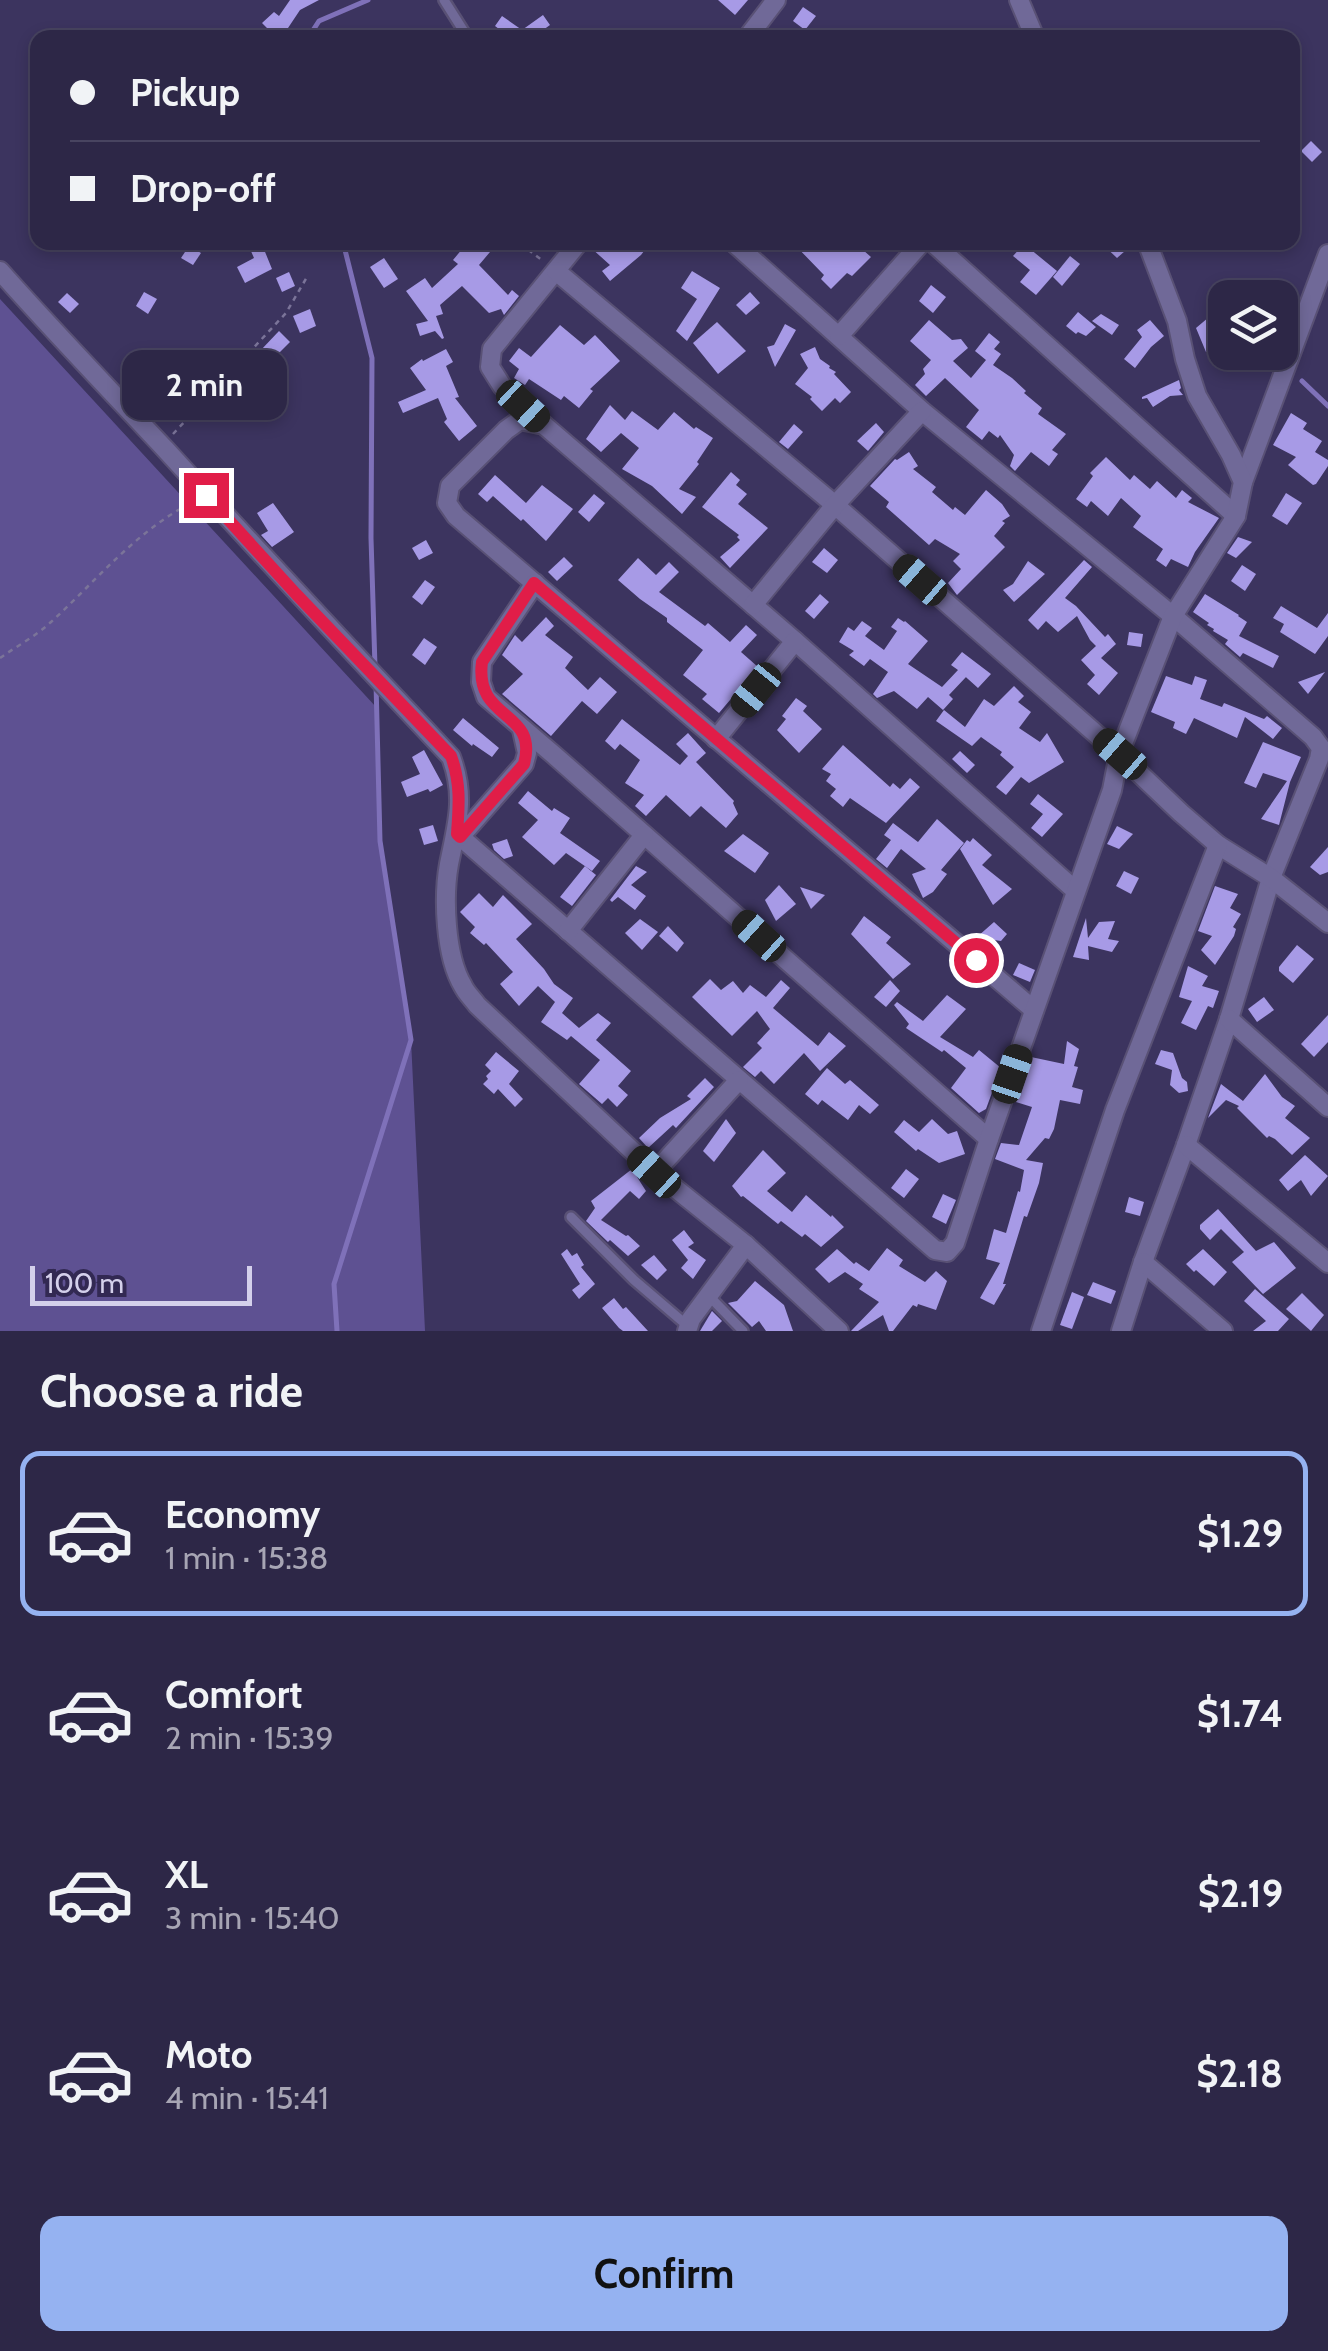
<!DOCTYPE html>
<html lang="en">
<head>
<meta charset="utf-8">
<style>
	body { margin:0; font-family:Cabin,sans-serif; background:#393352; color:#f1f3f6; height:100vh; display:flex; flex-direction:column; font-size:38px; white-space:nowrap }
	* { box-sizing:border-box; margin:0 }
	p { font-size:32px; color:#a7a5b4 }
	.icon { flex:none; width:55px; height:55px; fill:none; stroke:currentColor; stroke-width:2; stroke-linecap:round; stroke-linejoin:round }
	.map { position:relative; height:1331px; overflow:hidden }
	.sheet { display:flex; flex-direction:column; background:#2d2747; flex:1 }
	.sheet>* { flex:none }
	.hud { position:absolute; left:30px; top:30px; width:1270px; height:220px; border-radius:20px; box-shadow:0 5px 15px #0003,0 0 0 2px #484460; display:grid; align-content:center; height:220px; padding:0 40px; background:#2d2747 }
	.tools { position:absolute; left:1208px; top:280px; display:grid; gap:20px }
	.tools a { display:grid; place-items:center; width:90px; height:90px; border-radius:20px; background:#2d2747; box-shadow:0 5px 15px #0003,0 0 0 2px #484460; font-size:50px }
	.scale { position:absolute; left:30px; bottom:25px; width:222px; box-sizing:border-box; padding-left:10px; border:5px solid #d4d0eb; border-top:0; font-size:28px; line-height:35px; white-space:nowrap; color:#d4d0eb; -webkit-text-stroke:8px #322953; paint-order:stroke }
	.end { position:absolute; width:45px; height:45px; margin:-22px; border:12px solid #e11d48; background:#fff; box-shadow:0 0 0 5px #fff }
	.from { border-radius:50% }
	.bubble { position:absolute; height:70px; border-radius:20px; background:#2d2747; box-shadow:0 5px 15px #0003,0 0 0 2px #484460; font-size:32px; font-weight:800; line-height:70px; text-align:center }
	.car { position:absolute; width:30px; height:60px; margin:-30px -15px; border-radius:12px; box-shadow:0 0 8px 2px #0007; background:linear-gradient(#222 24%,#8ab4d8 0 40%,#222 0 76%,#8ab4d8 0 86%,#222 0) }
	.hud b { display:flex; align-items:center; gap:35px; height:95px; font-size:38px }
	.hud b+b { border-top:2px solid #484460 }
	.hud i { width:25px; height:25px; background:#f1f3f6 }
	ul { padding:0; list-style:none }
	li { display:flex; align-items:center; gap:30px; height:165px; margin:0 20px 15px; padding:0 20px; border:5px solid transparent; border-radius:20px }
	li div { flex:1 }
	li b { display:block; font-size:38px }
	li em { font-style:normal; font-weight:800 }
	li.selected { border-color:#95b2f1 }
	li>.icon { width:90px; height:90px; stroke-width:1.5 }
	h2 { padding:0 40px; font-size:45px; line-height:120px }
	.primary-button { display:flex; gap:20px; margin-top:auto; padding:20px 40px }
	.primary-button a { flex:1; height:115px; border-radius:20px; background:#95b2f1; color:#111; font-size:40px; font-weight:800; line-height:115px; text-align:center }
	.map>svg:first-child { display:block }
</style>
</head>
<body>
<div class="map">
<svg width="1328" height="1331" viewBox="0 0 1328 1331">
	<rect width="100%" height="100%" fill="#3c345f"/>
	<polygon fill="#5e5192" points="0,299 376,707 380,841 411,1040 425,1331 0,1331"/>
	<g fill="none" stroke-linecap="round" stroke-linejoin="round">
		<g stroke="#7f71b9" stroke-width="5">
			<polyline points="308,38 319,21 368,0"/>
			<polyline points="343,242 372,358 371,538 375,667"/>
			<polyline points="1302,381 1328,406"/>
			<polyline points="337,1331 334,1284 411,1040 380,841 376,683"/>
		</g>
	</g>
	<g fill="#a79ae6">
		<polygon points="290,0 319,0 300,10 284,34 277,29 272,33 262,23 274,12 279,16"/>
		<polygon points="718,0 748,0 735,15"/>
		<polygon points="803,7 816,16 805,30 793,21"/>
		<polygon points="543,15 550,25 532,38 511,38 495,26 502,16 522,30"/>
		<polygon points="1311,141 1322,152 1312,162 1301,151"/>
		<polygon points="247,242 261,242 272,269 245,283 237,267 254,258"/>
		<polygon points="468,242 480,242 490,252 479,265 508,295 512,290 519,296 504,315 501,309 489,313 462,286 440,305 443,314 436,316 444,338 442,339 435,331 420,336 416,324 428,321 406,291 425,278 432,288 458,264 453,260"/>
		<polygon points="591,242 651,242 641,255 610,281 602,271 610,265 590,247"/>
		<polygon points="792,242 854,242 871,257 852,276 847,273 831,289 821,279 824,275"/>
		<polygon points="1100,242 1118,242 1125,251 1117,258"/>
		<polygon points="1024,244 1057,271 1036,295 1020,282 1030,270 1013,256"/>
		<polygon points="189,246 201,253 193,265 181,258"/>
		<polygon points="1070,256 1080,264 1062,286 1053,277"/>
		<polygon points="384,258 398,279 384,288 370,267"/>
		<polygon points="692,271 720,288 687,341 676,331 697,299 681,288"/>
		<polygon points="289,272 295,286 282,292 276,278"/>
		<polygon points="931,285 946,297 933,313 919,301"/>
		<polygon points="144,292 157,299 148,314 136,306"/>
		<polygon points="750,292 760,303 746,315 736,305"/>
		<polygon points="67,293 79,304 70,313 58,302"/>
		<polygon points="1218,296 1225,301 1225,364 1214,350 1206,352 1196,328 1215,312 1210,307"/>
		<polygon points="310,309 316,326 300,333 293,316"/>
		<polygon points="1078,312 1096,327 1086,336 1078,332 1076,334 1066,326"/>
		<polygon points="1101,314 1119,325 1112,335 1092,321"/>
		<polygon points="929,320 952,340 961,339 968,348 953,361 971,378 986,360 975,351 989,333 1000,342 994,349 1001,354 993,365 1012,378 1026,391 1024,393 1042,408 1038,414 1066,434 1052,450 1058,454 1049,466 1031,452 1015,471 1010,466 1014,455 1000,435 998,438 989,431 982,440 966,427 979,410 945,378 926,396 915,385 925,374 923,369 931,360 910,341"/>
		<polygon points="1150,320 1164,336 1151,347 1135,368 1124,359 1142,337 1137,330"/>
		<polygon points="717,322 746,351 718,374 693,343"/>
		<polygon points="785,324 796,330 775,367 767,347 774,345"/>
		<polygon points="560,325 584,345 595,335 620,361 590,389 593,391 579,408 564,396 561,400 529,379 525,385 514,378 519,369 509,361 519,348 531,357"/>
		<polygon points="279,331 290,342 271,361 260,351"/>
		<polygon points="815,347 820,359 830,366 829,368 836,372 834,374 851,392 840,403 835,398 822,411 810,399 812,397 795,384 808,368 800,354"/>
		<polygon points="446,349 453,362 446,366 459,397 455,398 477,426 459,441 444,422 447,419 438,398 403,413 398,402 426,390 410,368 422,359 423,361"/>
		<polygon points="1179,380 1181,388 1179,390 1183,395 1170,396 1153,407 1147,398 1142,399 1142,397"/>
		<polygon points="610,405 625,420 632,411 658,430 674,412 694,429 696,427 713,438 697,462 699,464 679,489 696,497 682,514 652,486 622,469 639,448 621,433 601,452 586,439"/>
		<polygon points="1291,413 1307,423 1303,429 1322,441 1315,452 1328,460 1328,466 1316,484 1313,485 1288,465 1296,457 1273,445"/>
		<polygon points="876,423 884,432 868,451 857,441"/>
		<polygon points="794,424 803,432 788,449 779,442"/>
		<polygon points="909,452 918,466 913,469 936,487 932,492 953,510 955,507 965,515 986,490 1002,504 1010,516 1002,521 1005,523 994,536 1005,547 957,595 948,583 961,569 953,561 960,554 935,539 929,545 886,507 889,502 870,486 895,459 897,460"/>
		<polygon points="1106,457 1130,480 1134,475 1150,489 1157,481 1176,498 1182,490 1192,498 1188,502 1219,518 1195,552 1188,567 1171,559 1166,567 1156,560 1163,549 1133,527 1141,516 1121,498 1108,516 1091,501 1087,507 1076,499 1093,476 1090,473"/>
		<polygon points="731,472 740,480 736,485 747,494 738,504 768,528 730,568 720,557 740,540 737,537 739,535 702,507"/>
		<polygon points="495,475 526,503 542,485 573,509 546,541 523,519 521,521 493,496 487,502 478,494"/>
		<polygon points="1286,493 1302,503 1287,525 1272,516"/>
		<polygon points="594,494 605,503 589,522 578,512"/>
		<polygon points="273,503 294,532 272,547 261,535 268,531 257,513"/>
		<polygon points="1238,537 1252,542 1236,558 1227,553"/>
		<polygon points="426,540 433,553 419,560 412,548"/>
		<polygon points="824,548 838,560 827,573 812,562"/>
		<polygon points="564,557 573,566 557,581 548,572"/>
		<polygon points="638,558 656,575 669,562 679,572 659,592 705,626 708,623 730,642 746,625 757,635 741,652 758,667 719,713 702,699 707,694 683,675 703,650 667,622 667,618 640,599 618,580"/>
		<polygon points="1084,560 1092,567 1065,598 1076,606 1105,637 1108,634 1116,644 1101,658 1118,673 1099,695 1087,684 1095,675 1081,660 1096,646 1090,640 1077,616 1058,632 1046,621 1038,630 1028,620"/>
		<polygon points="1028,561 1045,574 1014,602 1003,590 1013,584"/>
		<polygon points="1242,565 1256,574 1245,591 1231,581"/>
		<polygon points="425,580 435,587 422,605 412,597"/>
		<polygon points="820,594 829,602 814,619 805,611"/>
		<polygon points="1205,594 1239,615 1238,616 1247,622 1239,636 1279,656 1273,668 1243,653 1240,657 1225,644 1228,640 1213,631 1214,629 1207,625 1209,623 1193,612"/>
		<polygon points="1281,606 1317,628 1328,613 1328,636 1315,654 1280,632 1284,624 1273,618"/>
		<polygon points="546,617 554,626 545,635 573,657 565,668 588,690 600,677 617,692 597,714 582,701 551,736 502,694 523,674 502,655 515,635 522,642"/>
		<polygon points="898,618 904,622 905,621 928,641 908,664 942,687 958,670 951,665 962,652 991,674 978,688 958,670 966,677 949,695 953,699 943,710 928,697 917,709 894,691 877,698 873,694 888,672 870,659 864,666 849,655 854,651 839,642 848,627 854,631 862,621 872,628 865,636 884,650 897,631 891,627"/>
		<polygon points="1129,632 1143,634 1141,647 1127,645"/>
		<polygon points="424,638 437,647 425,665 412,655"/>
		<polygon points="1325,672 1308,694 1298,682"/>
		<polygon points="1166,676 1192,685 1195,676 1207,680 1200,699 1222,707 1224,703 1264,719 1267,716 1282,728 1273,739 1245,717 1237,738 1194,718 1186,734 1173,728 1175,722 1151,712"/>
		<polygon points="1014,686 1024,696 1018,702 1031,712 1019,728 1040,742 1047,733 1064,762 1029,783 1021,777 1006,795 996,787 1014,767 1000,755 1002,752 981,737 972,746 936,721 944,710 965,727 984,699 994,706"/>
		<polygon points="796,698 807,706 803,711 822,729 799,753 777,730 786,719 782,716"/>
		<polygon points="463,718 499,748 492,757 473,744 472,746 453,730"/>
		<polygon points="622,719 680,765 688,756 676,744 688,733 706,753 696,762 734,801 733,803 738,814 726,828 701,806 690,817 666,795 646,816 635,806 644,795 625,783 640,760 620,744 615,750 605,741"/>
		<polygon points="1263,742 1301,757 1290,782 1279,825 1261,819 1287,781 1263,773 1256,788 1244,783"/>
		<polygon points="843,745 890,787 893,783 900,789 910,778 920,787 886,823 850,798 843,807 830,796 836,789 826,781 831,774 822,769"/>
		<polygon points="424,750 443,785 430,792 428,789 407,797 401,782 420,774 412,757"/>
		<polygon points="960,751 975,765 967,773 952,759"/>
		<polygon points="528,791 552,811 554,808 570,818 560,833 600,861 592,871 566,853 554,865 522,837 538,820 518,803"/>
		<polygon points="1038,794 1063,814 1042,837 1031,828 1043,814 1030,804"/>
		<polygon points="937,819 964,843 941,870 947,874 933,892 923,898 912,874 926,869 901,849 887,868 876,859 891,840 884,835 893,823 918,842"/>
		<polygon points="433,825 438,841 424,845 419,829"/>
		<polygon points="1117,826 1133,834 1119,849 1107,844"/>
		<polygon points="743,834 769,853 755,873 724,851"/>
		<polygon points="973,838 992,855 982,865 1012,889 993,905 960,849 967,840 970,842"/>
		<polygon points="507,839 513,856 504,859 494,850 492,844"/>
		<polygon points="1328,847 1328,872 1320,875 1310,867"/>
		<polygon points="585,866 596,875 572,906 560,897"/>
		<polygon points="636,866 647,872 631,885 646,896 635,910 618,897 612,902 610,900"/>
		<polygon points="1124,871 1139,878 1131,894 1116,886"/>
		<polygon points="779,885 796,904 776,921 765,900"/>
		<polygon points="1215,886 1238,894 1230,908 1241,914 1233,927 1236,929 1234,936 1215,965 1201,950 1212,936 1198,931"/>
		<polygon points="800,887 825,895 811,909"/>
		<polygon points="479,893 493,907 503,895 532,924 516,939 544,969 554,984 573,998 562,1013 579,1028 598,1013 611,1023 596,1040 631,1071 618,1086 628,1095 617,1107 608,1098 602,1104 579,1084 600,1060 571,1036 567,1040 541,1022 555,1002 538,986 519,1006 500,984 513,972 486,943 484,945 470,933 475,927 460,912"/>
		<polygon points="864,916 891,937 886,943 911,964 893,979 851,934"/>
		<polygon points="1086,918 1088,938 1099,922 1115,921 1108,939 1119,941 1112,952 1088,946 1089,960 1073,957"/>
		<polygon points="640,919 658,932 642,950 625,933"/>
		<polygon points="994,922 1007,934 1001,941 994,940 988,947 977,937"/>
		<polygon points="668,926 684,943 677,952 659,936"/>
		<polygon points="1297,945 1314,959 1293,983 1279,971 1279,967"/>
		<polygon points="1019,963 1035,970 1030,982 1013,975"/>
		<polygon points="1188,966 1208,976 1202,986 1219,991 1213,1008 1208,1006 1196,1030 1181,1023 1192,1001 1179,997"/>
		<polygon points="710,979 721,990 733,981 743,993 750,985 766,997 781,980 790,988 773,1008 818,1046 829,1032 846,1046 820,1071 804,1053 774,1084 761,1071 755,1077 743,1067 762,1048 757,1043 770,1029 757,1011 732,1036 692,997"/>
		<polygon points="890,980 900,991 886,1007 874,997"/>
		<polygon points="947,995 966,1009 940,1037 973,1057 979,1050 1001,1068 986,1109 979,1113 951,1088 966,1068 944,1050 942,1052 906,1028 909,1024 894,1005 897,1002 923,1021"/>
		<polygon points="1264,997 1274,1010 1257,1022 1248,1009"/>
		<polygon points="1328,1015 1328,1042 1314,1057 1301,1044"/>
		<polygon points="1067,1041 1079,1049 1074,1066 1078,1067 1072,1087 1083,1090 1080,1104 1060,1100 1054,1129 1049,1139 1045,1138 1026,1160 1043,1163 1039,1183 1027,1217 1024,1216 1003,1284 1006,1284 994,1305 980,1298 1000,1263 986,1259 994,1229 1006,1233 1018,1191 1020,1192 1024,1170 995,1159 1001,1143 1019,1145 1032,1107 1016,1102 1031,1057 1064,1064"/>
		<polygon points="1161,1050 1173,1053 1182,1078 1187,1082 1188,1091 1179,1093 1170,1085 1172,1070 1155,1064"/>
		<polygon points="496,1052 519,1071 509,1084 523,1099 515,1107 498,1089 494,1094 483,1084 488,1079 486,1076 491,1071 485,1065"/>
		<polygon points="827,1068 845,1084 850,1080 879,1105 870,1114 859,1105 848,1120 822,1100 818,1105 805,1094"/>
		<polygon points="1265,1074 1282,1097 1295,1106 1285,1118 1310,1138 1292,1155 1275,1139 1269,1136 1267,1138 1237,1108 1239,1106 1226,1100 1208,1118 1221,1084 1243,1101"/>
		<polygon points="705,1078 714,1087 676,1128 673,1125 648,1148 639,1138 660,1118 691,1099 687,1096"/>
		<polygon points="726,1119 736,1133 714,1162 703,1151"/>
		<polygon points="932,1119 948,1134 957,1131 965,1154 939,1163 918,1149 916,1151 894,1132 904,1120 919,1132"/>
		<polygon points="763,1150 786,1173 767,1191 792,1212 806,1195 831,1217 832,1215 844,1227 821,1247 805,1234 802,1237 781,1221 778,1224 743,1196 741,1197 732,1186"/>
		<polygon points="1305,1155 1328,1176 1311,1196 1301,1180 1288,1191 1279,1180"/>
		<polygon points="632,1169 646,1191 639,1199 630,1191 601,1220 626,1236 628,1235 640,1246 628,1256 610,1240 608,1242 586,1221 595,1208 591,1201"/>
		<polygon points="906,1169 919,1179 904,1198 891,1188"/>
		<polygon points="943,1194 956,1200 946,1224 932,1217"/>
		<polygon points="1129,1197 1144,1202 1140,1216 1125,1212"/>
		<polygon points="1218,1209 1256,1251 1274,1242 1296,1268 1263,1294 1232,1262 1244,1252 1221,1229 1210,1240 1200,1229 1200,1225"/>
		<polygon points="684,1230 694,1243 688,1247 706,1260 693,1279 681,1268 688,1260 672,1240"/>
		<polygon points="887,1248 903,1260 899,1266 925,1282 936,1271 947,1281 936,1310 918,1304 917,1307 913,1305 893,1331 889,1331 883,1315 858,1331 851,1331 879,1302 859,1289 863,1284 845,1272 829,1283 815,1269 837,1249 854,1264 856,1262 869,1271"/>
		<polygon points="567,1249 572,1256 577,1253 584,1265 581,1267 595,1284 579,1299 572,1290 580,1284 561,1254"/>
		<polygon points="1203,1249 1227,1272 1214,1286 1196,1270 1194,1272 1186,1264"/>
		<polygon points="654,1255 667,1270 657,1280 641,1265"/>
		<polygon points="755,1281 784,1305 793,1331 766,1331 759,1321 752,1327 728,1303 737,1301"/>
		<polygon points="1093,1282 1116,1291 1111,1304 1087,1295"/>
		<polygon points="1255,1289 1289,1319 1278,1331 1253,1331 1266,1321 1244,1301"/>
		<polygon points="1072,1292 1084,1297 1072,1329 1060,1325"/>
		<polygon points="1302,1293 1324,1315 1311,1331 1286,1309"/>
		<polygon points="614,1298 623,1309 626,1307 648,1331 623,1331 619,1328 602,1308"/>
		<polygon points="712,1311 722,1321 712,1331 700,1331"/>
	</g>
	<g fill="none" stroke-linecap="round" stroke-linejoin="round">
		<g stroke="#595175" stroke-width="14">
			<g id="service">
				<polyline points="444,0 468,38"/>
				<polyline points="571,1217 634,1280 689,1327"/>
				<polyline points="709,1296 743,1331"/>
			</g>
		</g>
		<g stroke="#595175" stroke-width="22">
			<g id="minor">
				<polyline points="1019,0 1035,38"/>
				<polyline points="747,38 776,0"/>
				<polyline points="579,242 492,349 490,367 502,386 544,425 795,641 1076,891"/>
				<polyline points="733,242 922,411 1173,616 1313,737 1321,748 1319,759 1271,878 1229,1019 1186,1145 1143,1262 1121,1331"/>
				<polyline points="932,242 1236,516"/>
				<path d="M0,271C54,332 110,390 166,450C260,553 355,655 451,757C466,797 457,824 449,864C443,897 445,956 463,986C466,993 473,999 477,1005L655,1172L746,1245L839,1331"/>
				<polyline points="556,271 835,505 1119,754 1181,813 1218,845 1271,878 1328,923"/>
				<polyline points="839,336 922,242"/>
				<polyline points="544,425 520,420 506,430 450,486 447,503 456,516 1034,1010"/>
				<polyline points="1243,482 1328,254"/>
				<polyline points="535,583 482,662 481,682 486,697 554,755 989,1139"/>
				<polyline points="753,605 835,505 922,411"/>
				<polyline points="716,739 795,641"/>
				<polyline points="457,834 935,1250 947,1252 955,1243 989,1139 1112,790 1119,754 1173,616 1236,516 1243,482 1231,455 1197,396 1185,359 1177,321 1147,242"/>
				<polyline points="460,837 524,764 527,753 522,730"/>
				<polyline points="568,931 644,835"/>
				<polyline points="1229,1019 1328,1107"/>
				<polyline points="1186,1145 1328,1263"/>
				<polyline points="655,1172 739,1080"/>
				<polyline points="1143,1262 1223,1331"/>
				<polyline points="687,1331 691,1319 746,1245"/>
				<polyline points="1041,1331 1115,1110 1218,845"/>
			</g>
		</g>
		<g stroke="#7b7499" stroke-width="2.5" stroke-dasharray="5 5" stroke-linecap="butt">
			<polyline points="530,242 526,248 543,261"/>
			<polyline points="173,434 286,313 307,277"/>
			<path d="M0,658C17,646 36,636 51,622C96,581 137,530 193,502"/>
		</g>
		<use href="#service" stroke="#706998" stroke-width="9"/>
		<use href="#minor" stroke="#706998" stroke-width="18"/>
	</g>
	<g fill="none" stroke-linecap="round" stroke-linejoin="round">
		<path stroke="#e11d48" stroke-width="12" d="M206,495L296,594L451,756C461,783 459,806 457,834L460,837L524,764C539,709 474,722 482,662L534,583L976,960"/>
	</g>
</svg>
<div class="tools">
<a><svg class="icon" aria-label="layers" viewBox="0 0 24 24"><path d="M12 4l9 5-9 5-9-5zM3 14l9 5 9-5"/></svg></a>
</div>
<div class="scale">100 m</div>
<i class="end from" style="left:976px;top:960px"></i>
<i class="end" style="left:206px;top:495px"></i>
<div class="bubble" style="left:122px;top:350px;width:165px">2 min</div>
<i class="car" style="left:523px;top:406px;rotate:133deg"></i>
<i class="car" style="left:920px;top:580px;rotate:311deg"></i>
<i class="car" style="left:756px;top:690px;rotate:219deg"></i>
<i class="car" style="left:1120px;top:754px;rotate:311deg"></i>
<i class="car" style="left:759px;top:936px;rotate:312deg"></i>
<i class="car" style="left:1012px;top:1074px;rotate:19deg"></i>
<i class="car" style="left:654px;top:1172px;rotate:313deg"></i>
<div class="hud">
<b><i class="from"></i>Pickup</b>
<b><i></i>Drop-off</b>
</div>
</div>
<section class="sheet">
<h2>Choose a ride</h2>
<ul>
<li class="selected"><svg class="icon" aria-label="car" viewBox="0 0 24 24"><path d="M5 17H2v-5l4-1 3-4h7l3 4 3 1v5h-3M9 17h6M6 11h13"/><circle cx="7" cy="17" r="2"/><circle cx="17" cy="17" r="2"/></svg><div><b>Economy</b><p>1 min · 15:38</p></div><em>$1.29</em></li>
<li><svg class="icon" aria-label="car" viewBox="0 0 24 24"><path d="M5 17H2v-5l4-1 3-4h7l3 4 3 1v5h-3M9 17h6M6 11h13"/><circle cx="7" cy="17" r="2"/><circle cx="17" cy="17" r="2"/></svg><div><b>Comfort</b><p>2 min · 15:39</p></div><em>$1.74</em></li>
<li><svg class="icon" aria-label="car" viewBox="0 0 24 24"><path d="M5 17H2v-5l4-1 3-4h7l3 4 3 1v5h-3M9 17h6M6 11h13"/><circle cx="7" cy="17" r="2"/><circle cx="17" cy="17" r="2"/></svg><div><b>XL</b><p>3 min · 15:40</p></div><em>$2.19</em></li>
<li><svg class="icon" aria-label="car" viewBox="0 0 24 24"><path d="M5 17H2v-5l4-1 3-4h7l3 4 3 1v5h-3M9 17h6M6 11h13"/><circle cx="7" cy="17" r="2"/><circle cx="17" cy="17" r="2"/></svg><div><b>Moto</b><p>4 min · 15:41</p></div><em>$2.18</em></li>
</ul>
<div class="primary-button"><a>Confirm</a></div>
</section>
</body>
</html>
